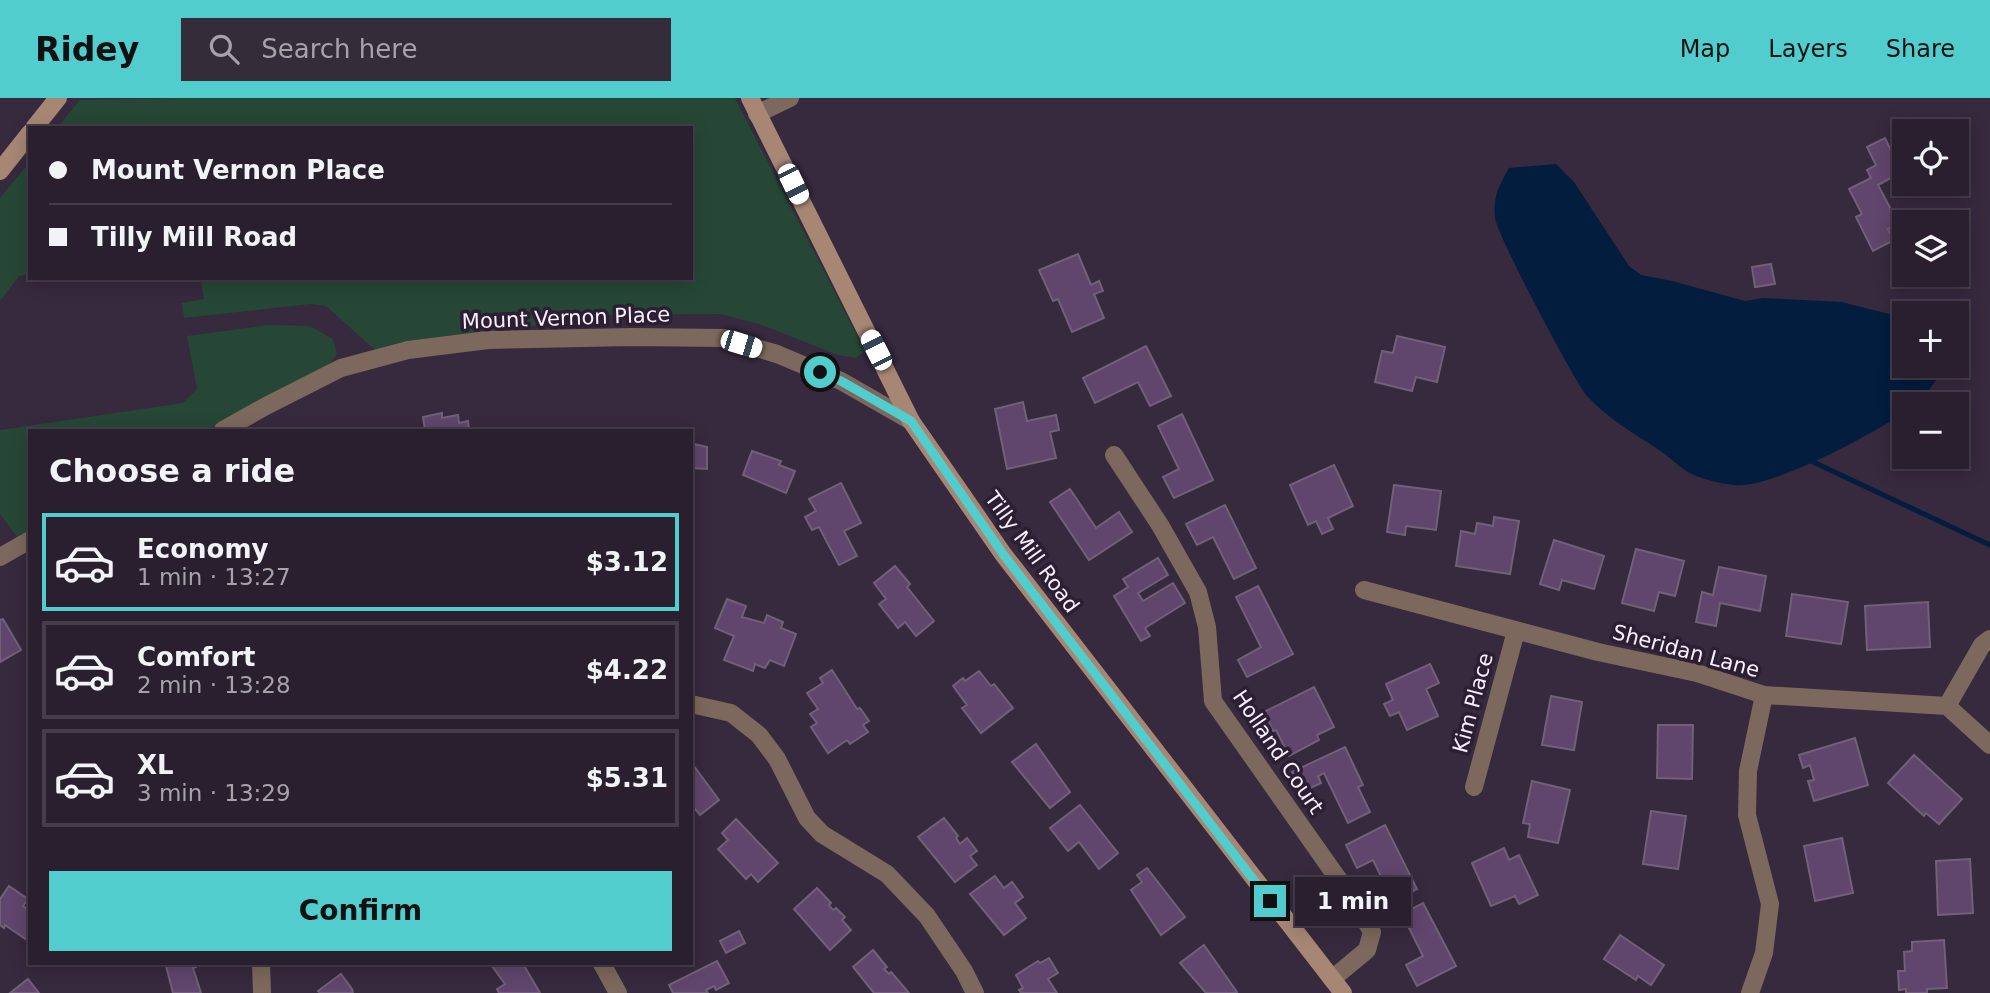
<!DOCTYPE html>
<html lang="en">
<head>
<meta charset="utf-8">
<style>
	body { margin:0; font-family:"DejaVu Sans",sans-serif; background:#352c3a; color:#f1f3f6; height:100vh; display:flex; flex-direction:column; font-size:26px; white-space:nowrap }
	* { box-sizing:border-box; margin:0 }
	p { font-size:23px; color:#a5a2aa }
	.icon { flex:none; width:38px; height:38px; fill:none; stroke:currentColor; stroke-width:2; stroke-linecap:round; stroke-linejoin:round }
	.map { position:relative; flex:1; overflow:hidden }
	.sheet { position:absolute; left:28px; top:331px; width:665px; height:536px; display:flex; flex-direction:column; background:#291f2e; border-radius:0px; box-shadow:0 4px 18px #0003,0 0 0 2px #453d4a }
	.sheet>* { flex:none }
	.hud { position:absolute; left:28px; top:28px; width:665px; height:154px; border-radius:0px; box-shadow:0 4px 18px #0003,0 0 0 2px #453d4a; display:grid; align-content:center; height:154px; padding:0 21px; background:#291f2e }
	.buttons { position:absolute; left:1892px; top:21px; display:grid; gap:14px }
	.buttons a { display:grid; place-items:center; width:77px; height:77px; border-radius:0px; background:#291f2e; box-shadow:0 4px 18px #0003,0 0 0 2px #453d4a; font-size:35px }
	.end { position:absolute; width:32px; height:32px; margin:-16px; border:9px solid #52cdce; background:#111; box-shadow:0 0 0 4px #111 }
	.from { border-radius:50% }
	.bubble { position:absolute; height:49px; border-radius:0px; background:#291f2e; box-shadow:0 4px 18px #0003,0 0 0 2px #453d4a; font-size:23px; font-weight:600; line-height:49px; text-align:center }
	.car { position:absolute; width:21px; height:42px; margin:-21px -10px; border-radius:9px; box-shadow:0 0 5px 2px #0007; background:linear-gradient(#fff 24%,#345 0 40%,#fff 0 76%,#345 0 86%,#fff 0) }
	.hud b { display:flex; align-items:center; gap:24px; height:66px; font-size:26px }
	.hud b+b { border-top:2px solid #453d4a }
	.hud i { width:18px; height:18px; background:#f1f3f6 }
	ul { padding:0; list-style:none }
	li { display:flex; align-items:center; gap:21px; height:98px; margin:0 14px 10px; padding:0 7px; border:4px solid #453d4a; border-radius:0px }
	li div { flex:1 }
	li b { display:block; font-size:26px }
	li em { font-style:normal; font-weight:600 }
	li.on { border-color:#52cdce }
	li>.icon { width:63px; height:63px; stroke-width:1.5 }
	h2 { padding:0 21px; font-size:32px; line-height:84px }
	.button { display:flex; gap:14px; margin-top:auto; padding:14px 21px }
	.button a { flex:1; height:80px; border-radius:0px; background:#52cdce; color:#111; font-size:28px; font-weight:600; line-height:80px; text-align:center }
	header { display:flex; align-items:center; gap:42px; box-sizing:border-box; height:98px; padding:0 35px; background:#52cdce; color:#111 }
	header strong { font-size:33px }
	nav { display:flex; gap:38px; margin-inline-start:auto; font-size:24px }
	.search { width:490px; height:63px; background:#352c3a; display:flex; align-items:center; gap:18px; box-sizing:border-box; padding:0 24px; border-radius:0px; color:#a5a2aa; font-size:26px }
	.map>svg:first-child { display:block }
</style>
</head>
<body>
<header>
<strong>Ridey</strong>
<div class="search"><svg class="icon" aria-label="search" viewBox="0 0 24 24"><circle cx="10" cy="10" r="6"/><path d="M15 15l6 6"/></svg>Search here</div>
<nav><a>Map</a><a>Layers</a><a>Share</a></nav>
</header>
<div class="map">
<svg width="1990" height="895" viewBox="0 0 1990 895">
	<rect width="100%" height="100%" fill="#37293e"/>
	<g fill="#264736">
		<polygon points="184,0 735,0 865,253 856,260 838,257 762,227 721,216 591,217 517,231 396,245 375,252 326,208 310,206 184,220 182,205 204,201 200,180 691,180 691,30 57,30 80,2"/>
		<polygon points="30,64 30,176 19,178 0,203 0,100"/>
		<polygon points="268,227 310,228 333,241 337,256 329,268 205,332 30,332 30,432 17,439 0,416 0,332 183,305 197,291 187,238"/>
	</g>
	<path fill="#021d3e" d="M1556,66L1574,84L1629,168L1641,177L1672,183L1745,203L1763,200L1841,204L1893,217L1904,225V268H1936L1940,276L1921,304L1917,306H1904V315C1872,336 1771,391 1735,387C1723,386 1705,382 1694,377C1681,372 1671,359 1659,352C1634,335 1608,321 1587,298C1575,284 1495,134 1495,119C1493,98 1499,88 1509,70Z"/>
	<g fill="none" stroke-linecap="round" stroke-linejoin="round">
		<polyline stroke="#021d3e" stroke-width="5" points="1811,363 1990,447"/>
	</g>
	<g fill="#60456c" stroke="#706078" stroke-width="2">
		<polygon points="1885,40 1893,57 1902,53 1904,73 1878,87 1898,125 1888,131 1894,142 1873,153 1856,119 1862,116 1849,91 1871,80 1867,72 1876,67 1867,49"/>
		<polygon points="1078,156 1091,187 1099,183 1103,193 1094,196 1104,220 1072,234 1058,201 1053,203 1039,172"/>
		<polygon points="1771,166 1775,186 1755,189 1752,169"/>
		<polygon points="1397,238 1445,249 1437,284 1416,279 1412,293 1375,284 1382,253 1393,255"/>
		<polygon points="1146,248 1171,298 1150,308 1138,284 1095,305 1083,280"/>
		<polygon points="1023,304 1027,323 1056,317 1059,332 1050,334 1056,360 1007,371 995,311"/>
		<polygon points="442,315 442,320 458,317 459,325 468,323 469,332 420,332 425,332 423,319"/>
		<polygon points="1182,316 1213,382 1174,400 1163,379 1179,371 1158,328"/>
		<polygon points="694,346 707,349 707,371 691,370 691,348"/>
		<polygon points="752,353 781,363 779,367 795,373 786,395 743,377"/>
		<polygon points="1334,367 1353,408 1328,420 1333,431 1322,436 1316,423 1308,427 1290,387"/>
		<polygon points="841,385 861,425 844,433 857,458 839,467 819,429 812,432 805,419 816,413 809,401"/>
		<polygon points="1394,387 1441,393 1436,432 1406,428 1405,437 1387,434"/>
		<polygon points="1070,391 1096,430 1119,414 1132,434 1089,462 1050,404"/>
		<polygon points="1225,407 1256,470 1234,481 1213,439 1197,447 1186,426"/>
		<polygon points="1494,419 1519,423 1510,476 1456,468 1461,433 1475,436 1477,425 1493,428"/>
		<polygon points="1554,442 1604,458 1594,491 1562,482 1559,492 1540,486"/>
		<polygon points="1636,451 1684,463 1675,498 1659,494 1654,513 1622,505"/>
		<polygon points="1158,460 1168,477 1138,495 1143,503 1173,485 1185,505 1145,530 1150,538 1141,543 1114,498 1128,489 1123,481"/>
		<polygon points="895,468 910,486 907,489 934,523 916,538 905,524 898,530 879,506 886,501 874,485"/>
		<polygon points="1719,469 1766,478 1760,513 1720,505 1716,528 1696,524 1702,494 1713,497"/>
		<polygon points="1258,488 1293,556 1247,579 1238,562 1261,549 1236,499"/>
		<polygon points="1792,496 1848,504 1841,546 1786,538"/>
		<polygon points="727,501 746,508 742,519 764,525 767,517 783,524 781,530 796,536 784,568 770,562 765,570 755,566 753,573 724,562 734,538 715,530"/>
		<polygon points="1928,504 1930,549 1867,552 1865,508"/>
		<polygon points="3,521 21,552 0,564 0,522"/>
		<polygon points="1430,566 1439,585 1426,591 1438,618 1407,632 1399,614 1390,618 1384,606 1393,602 1386,586"/>
		<polygon points="832,572 857,611 860,610 869,623 863,627 868,634 850,646 847,642 828,655 811,629 817,625 810,616 818,611 807,595 823,585 820,580"/>
		<polygon points="979,573 991,588 994,586 1013,610 981,635 962,610 967,607 953,588 963,580 965,583"/>
		<polygon points="1314,589 1334,629 1317,637 1319,642 1289,658 1276,632 1273,633 1264,614"/>
		<polygon points="1551,598 1582,604 1574,652 1542,647"/>
		<polygon points="1658,627 1693,627 1692,681 1657,680"/>
		<polygon points="1855,640 1868,687 1814,703 1808,683 1814,682 1810,667 1803,670 1799,657"/>
		<polygon points="1036,646 1070,694 1050,710 1012,664"/>
		<polygon points="1345,649 1363,687 1358,689 1370,714 1348,725 1324,675 1318,678 1321,685 1302,694 1292,674"/>
		<polygon points="1914,657 1962,701 1939,726 1926,715 1924,718 1888,685"/>
		<polygon points="694,668 719,702 700,717 691,706 691,670"/>
		<polygon points="1532,683 1570,692 1558,745 1528,739 1530,726 1523,725"/>
		<polygon points="1080,707 1118,755 1099,771 1079,744 1068,753 1050,730"/>
		<polygon points="1651,713 1686,718 1678,771 1643,766"/>
		<polygon points="944,720 958,738 956,740 960,746 967,740 977,753 970,758 977,767 955,784 918,739"/>
		<polygon points="736,721 778,765 758,784 751,776 746,781 718,751 728,742 722,735"/>
		<polygon points="1385,727 1417,791 1393,803 1373,762 1357,770 1346,747"/>
		<polygon points="1842,740 1853,795 1815,803 1804,748"/>
		<polygon points="1504,750 1509,762 1519,757 1538,797 1519,806 1515,798 1491,808 1472,765"/>
		<polygon points="1970,761 1973,815 1938,817 1936,763"/>
		<polygon points="1147,770 1185,819 1161,837 1131,792 1142,784 1137,777"/>
		<polygon points="995,778 1004,790 1012,784 1023,799 1015,805 1026,820 1004,837 970,796"/>
		<polygon points="9,788 28,801 23,808 30,813 30,844 5,827 4,830 0,827 0,801"/>
		<polygon points="817,790 831,805 829,807 833,812 836,810 845,819 842,822 851,832 830,852 794,811"/>
		<polygon points="1423,805 1456,868 1417,888 1406,867 1423,858 1402,816"/>
		<polygon points="739,833 745,845 726,855 720,843"/>
		<polygon points="1620,837 1664,867 1651,887 1638,878 1636,882 1604,861"/>
		<polygon points="1944,842 1947,890 1927,891 1927,895 1906,895 1906,891 1899,892 1898,873 1905,873 1904,854 1912,853 1912,844"/>
		<polygon points="1204,847 1237,894 1235,895 1206,895 1180,865"/>
		<polygon points="873,852 887,869 884,871 889,876 891,874 909,895 874,895 853,869"/>
		<polygon points="1049,860 1058,875 1048,881 1057,895 1021,895 1019,892 1023,890 1016,877 1038,863 1040,865"/>
		<polygon points="717,863 729,885 716,892 714,888 706,892 708,895 673,895 669,887"/>
		<polygon points="165,864 195,864 196,869 193,870 201,895 173,895"/>
		<polygon points="489,864 522,864 540,895 499,895 497,891 505,886"/>
		<polygon points="341,876 352,891 353,895 320,895 318,893"/>
		<polygon points="28,881 39,895 10,895"/>
	</g>
	<g fill="none" stroke-linecap="round" stroke-linejoin="round">
		<g stroke="#7c685c" stroke-width="18">
			<polyline points="757,16 790,0"/>
			<polyline points="223,332 268,307 341,270 408,252 488,242 633,239 723,240 777,256 841,283 911,323"/>
			<polyline points="1114,357 1160,427 1198,494 1207,529 1213,603 1353,802 1372,834 1367,852 1332,881"/>
			<polyline points="0,459 30,442"/>
			<polyline points="1364,492 1598,554 1697,575 1764,597 1947,608 1990,647"/>
			<polyline points="691,606 731,615 759,637 777,661 807,720 822,736 887,776 927,818 964,873 975,895"/>
			<polyline points="1947,608 1982,547 1990,541"/>
			<polyline points="1474,689 1516,533"/>
			<polyline points="261,864 262,895"/>
			<polyline points="601,864 618,895"/>
			<polyline points="1750,895 1764,855 1770,806 1747,717 1748,673 1764,597"/>
		</g>
		<g stroke="#a78774" stroke-width="18">
			<polyline points="750,0 911,323 1003,456 1343,895"/>
			<polyline points="34,30 58,0"/>
			<polyline points="0,73 30,35"/>
		</g>
	</g>
	<g fill="none" stroke-linecap="round" stroke-linejoin="round">
		<polyline stroke="#52cdce" stroke-width="9" points="820,274 841,283 911,323 1003,456 1270,803"/>
	</g>
	<g text-anchor="middle" dominant-baseline="central" stroke-width="7" stroke-linejoin="round" paint-order="stroke">
		<g font-size="21" fill="#f9f0fd" stroke="#2d1f33">
			<text transform="translate(566 220) rotate(-2)">Mount Vernon Place</text>
			<text transform="translate(1032 454) rotate(54)">Tilly Mill Road</text>
			<text transform="translate(1686 553) rotate(15)">Sheridan Lane</text>
			<text transform="translate(1473 605) rotate(-75)">Kim Place</text>
			<text transform="translate(1278 654) rotate(56)">Holland Court</text>
		</g>
	</g>
</svg>
<div class="buttons">
<a><svg class="icon" aria-label="locate" viewBox="0 0 24 24"><circle cx="12" cy="12" r="6"/><path d="M12 2v4M12 18v4M2 12h4M18 12h4"/></svg></a>
<a><svg class="icon" aria-label="layers" viewBox="0 0 24 24"><path d="M12 4l9 5-9 5-9-5zM3 14l9 5 9-5"/></svg></a>
<a>+</a>
<a>−</a>
</div>
<i class="end from" style="left:820px;top:274px"></i>
<i class="end" style="left:1270px;top:803px"></i>
<div class="bubble" style="left:1295px;top:779px;width:116px">1 min</div>
<i class="car" style="left:793px;top:86px;rotate:154deg"></i>
<i class="car" style="left:741px;top:246px;rotate:107deg"></i>
<i class="car" style="left:876px;top:252px;rotate:333deg"></i>
<div class="hud">
<b><i class="from"></i>Mount Vernon Place</b>
<b><i></i>Tilly Mill Road</b>
</div>
<section class="sheet">
<h2>Choose a ride</h2>
<ul>
<li class="on"><svg class="icon" aria-label="car" viewBox="0 0 24 24"><path d="M5 17H2v-5l4-1 3-4h7l3 4 3 1v5h-3M9 17h6M6 11h13"/><circle cx="7" cy="17" r="2"/><circle cx="17" cy="17" r="2"/></svg><div><b>Economy</b><p>1 min · 13:27</p></div><em>$3.12</em></li>
<li><svg class="icon" aria-label="car" viewBox="0 0 24 24"><path d="M5 17H2v-5l4-1 3-4h7l3 4 3 1v5h-3M9 17h6M6 11h13"/><circle cx="7" cy="17" r="2"/><circle cx="17" cy="17" r="2"/></svg><div><b>Comfort</b><p>2 min · 13:28</p></div><em>$4.22</em></li>
<li><svg class="icon" aria-label="car" viewBox="0 0 24 24"><path d="M5 17H2v-5l4-1 3-4h7l3 4 3 1v5h-3M9 17h6M6 11h13"/><circle cx="7" cy="17" r="2"/><circle cx="17" cy="17" r="2"/></svg><div><b>XL</b><p>3 min · 13:29</p></div><em>$5.31</em></li>
</ul>
<div class="button"><a>Confirm</a></div>
</section>
</div>
</body>
</html>
